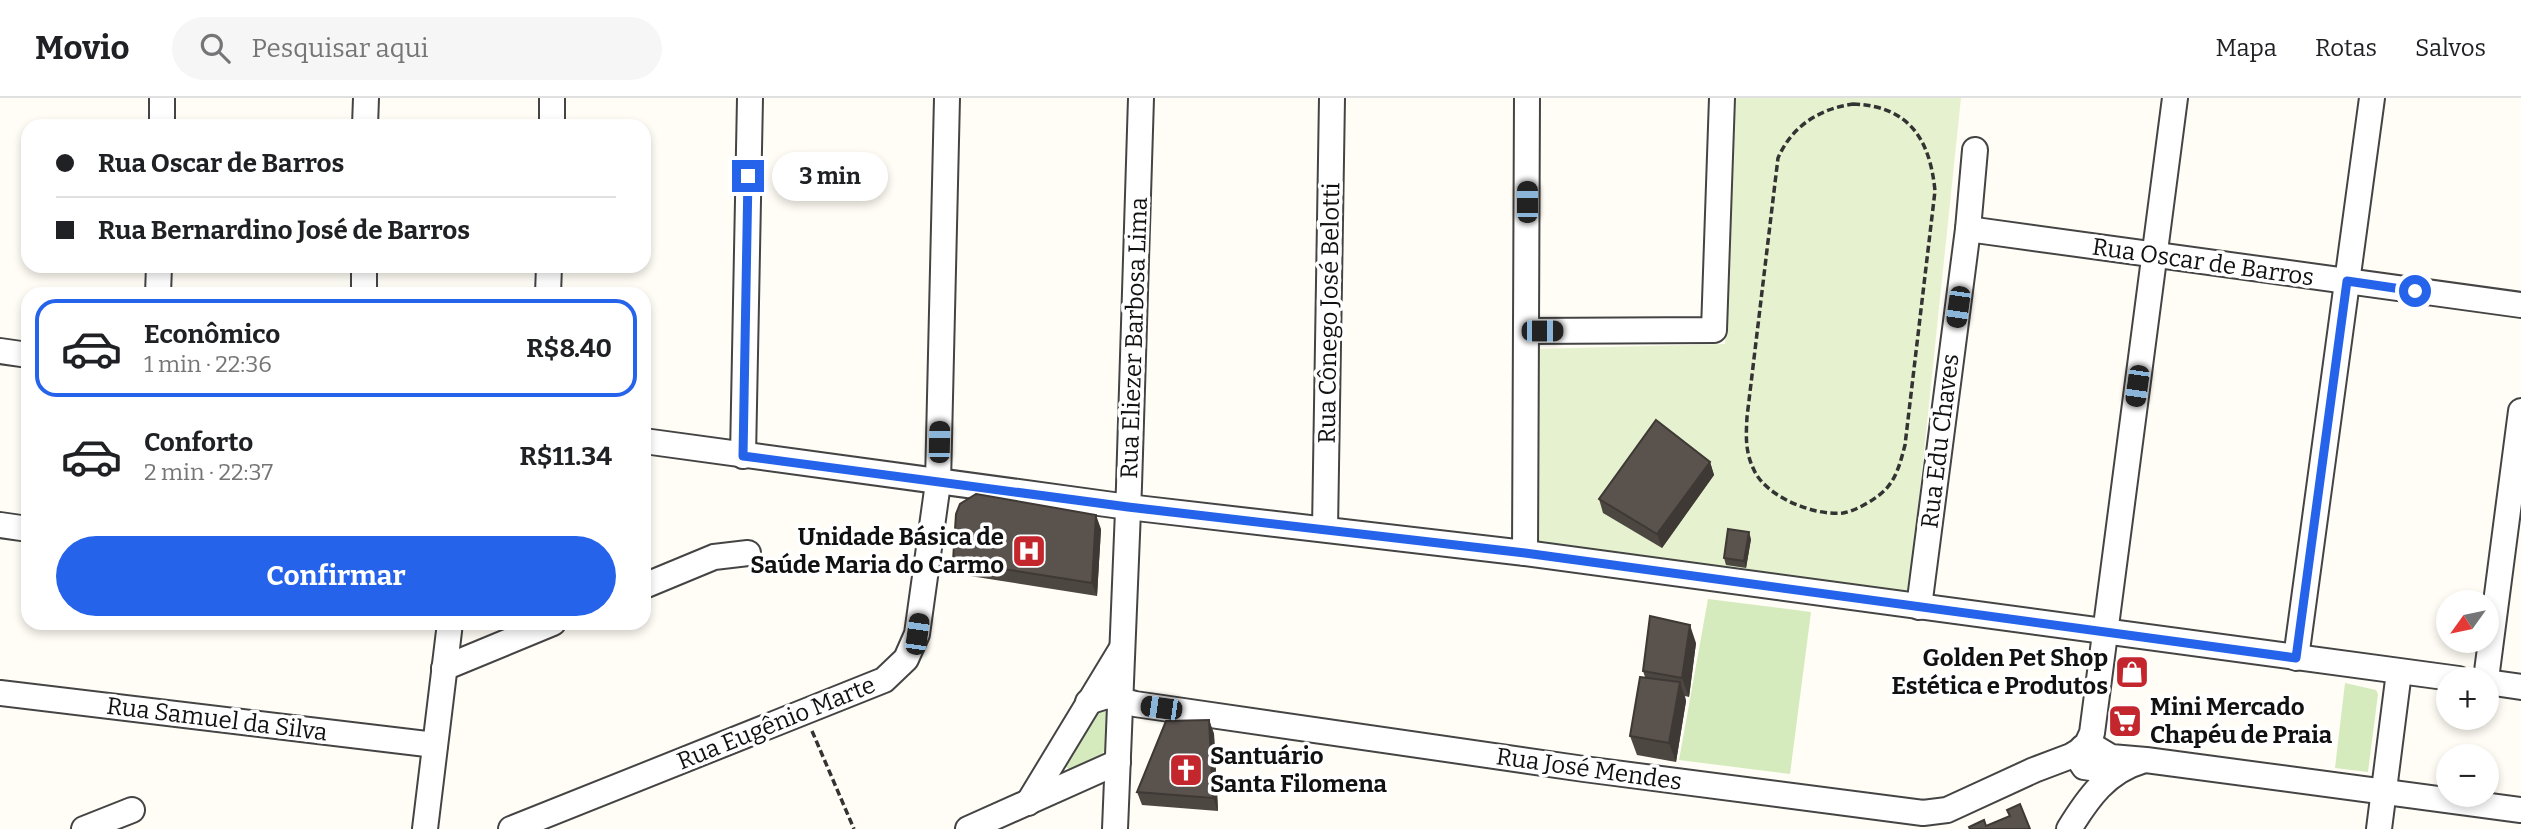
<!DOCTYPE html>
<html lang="pt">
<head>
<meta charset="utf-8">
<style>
	body { margin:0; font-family:Bitter,serif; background:#f6f6f6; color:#202124; height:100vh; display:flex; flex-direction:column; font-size:26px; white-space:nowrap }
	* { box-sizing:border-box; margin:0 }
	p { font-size:23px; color:#757577 }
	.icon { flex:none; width:38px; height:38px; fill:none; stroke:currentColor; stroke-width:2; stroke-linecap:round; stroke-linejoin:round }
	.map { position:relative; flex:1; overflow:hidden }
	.drawer { position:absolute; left:21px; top:189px; width:630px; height:343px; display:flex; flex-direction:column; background:#fff; border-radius:21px; box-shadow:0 4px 10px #0003 }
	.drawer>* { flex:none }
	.banner { position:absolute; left:21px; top:21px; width:630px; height:154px; border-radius:21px; box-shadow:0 4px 10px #0003; display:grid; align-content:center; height:154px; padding:0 35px; background:#fff }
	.needle { width:46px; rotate:237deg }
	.fabs { position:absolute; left:2436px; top:492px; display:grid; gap:14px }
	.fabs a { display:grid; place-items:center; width:63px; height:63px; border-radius:50%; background:#fff; box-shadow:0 4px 10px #0003; font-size:35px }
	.end { position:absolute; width:32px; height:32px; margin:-16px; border:9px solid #2563eb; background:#fff; box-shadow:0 0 0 4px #fff }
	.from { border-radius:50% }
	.bubble { position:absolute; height:49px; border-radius:24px; background:#fff; box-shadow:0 4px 10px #0003; font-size:23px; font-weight:700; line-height:49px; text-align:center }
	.car { position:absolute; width:21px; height:42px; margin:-21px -10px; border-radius:9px; box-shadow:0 0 5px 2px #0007; background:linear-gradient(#222 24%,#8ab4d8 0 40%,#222 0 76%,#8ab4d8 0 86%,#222 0) }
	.banner b { display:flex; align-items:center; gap:24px; height:66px; font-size:26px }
	.banner b+b { border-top:2px solid #e0e0e0 }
	.banner i { width:18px; height:18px; background:#202124 }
	ul { padding:12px 0 0; list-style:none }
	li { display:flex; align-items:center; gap:21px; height:98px; margin:0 14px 10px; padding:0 21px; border:4px solid transparent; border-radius:21px }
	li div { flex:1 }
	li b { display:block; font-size:26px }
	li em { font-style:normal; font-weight:700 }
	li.selected { border-color:#2563eb }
	li>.icon { width:63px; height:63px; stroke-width:1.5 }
	.button { display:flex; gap:14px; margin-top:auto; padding:14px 35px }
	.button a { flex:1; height:80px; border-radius:42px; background:#2563eb; color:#fff; font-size:28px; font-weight:700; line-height:80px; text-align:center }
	header { display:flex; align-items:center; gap:42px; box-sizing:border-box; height:98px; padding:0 35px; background:#fff; border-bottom:2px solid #e0e0e0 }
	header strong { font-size:33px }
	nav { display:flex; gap:38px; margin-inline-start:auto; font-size:24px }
	.search { width:490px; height:63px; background:#f6f6f6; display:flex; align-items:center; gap:18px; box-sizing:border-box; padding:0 24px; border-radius:38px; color:#757577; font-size:26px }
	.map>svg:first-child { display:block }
</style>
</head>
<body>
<header>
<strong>Movio</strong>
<div class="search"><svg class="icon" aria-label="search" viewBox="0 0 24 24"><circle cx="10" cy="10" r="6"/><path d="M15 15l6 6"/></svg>Pesquisar aqui</div>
<nav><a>Mapa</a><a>Rotas</a><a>Salvos</a></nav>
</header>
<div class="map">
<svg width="2521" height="731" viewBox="0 0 2521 731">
	<rect width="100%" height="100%" fill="#fffdf5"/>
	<g fill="#d5ebbd">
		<polygon points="1708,501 1811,514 1790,676 1679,662"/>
		<polygon points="2345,585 2376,592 2378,596 2368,674 2335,670"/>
		<path d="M1102,606C1108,612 1108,617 1108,626C1108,635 1109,645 1104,653C1097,666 1075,681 1064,667Z"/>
	</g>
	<polygon fill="#e6f2cf" points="1730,0 1961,0 1909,497 1532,446 1532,251 1725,246"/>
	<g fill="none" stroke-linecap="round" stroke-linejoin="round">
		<g stroke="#444" stroke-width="28">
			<g id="minor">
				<polyline points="162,28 162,0"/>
				<polyline points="365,28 366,0"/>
				<polyline points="552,28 552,0"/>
				<polyline points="1968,131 2521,207"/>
				<polyline points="158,196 159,168"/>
				<polyline points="364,196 364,168"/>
				<polyline points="548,196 549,168"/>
				<polyline points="1526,233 1714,232 1722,0"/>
				<polyline points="0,253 28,257"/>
				<polyline points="644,343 1128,409 1525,455 2459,581"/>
				<polyline points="743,358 750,0"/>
				<polyline points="0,427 28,431"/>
				<polyline points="1325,431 1332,0"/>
				<polyline points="1525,455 1527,0"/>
				<polyline points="644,488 714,459 748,455"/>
				<polyline points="1919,509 1968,131 1975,52"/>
				<polyline points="2296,560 2372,0"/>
				<polyline points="444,570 553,525"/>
				<polyline points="2486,581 2521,313"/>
				<polyline points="2487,584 2521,589"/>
				<polyline points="0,595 435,647"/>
				<polyline points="1088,604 1107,598 1135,606 1584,671 1923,715 1947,712 2034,672 2071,658 2086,649 2093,649 2099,653 2099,664 2091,670 2084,669 2078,660 2080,653"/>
				<polyline points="2082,650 2087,646 2092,635 2175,0"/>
				<polyline points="2096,650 2111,659 2146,662 2521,712"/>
				<polyline points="1028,705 1122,550"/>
				<polyline points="84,731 132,712"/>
				<polyline points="425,731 450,525"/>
				<polyline points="511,731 884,582 906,561 917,536 938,385 947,0"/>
				<polyline points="968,731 1118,664"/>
				<polyline points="1115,731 1129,388 1141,0"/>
				<path d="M2069,731C2088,700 2107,673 2142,663"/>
				<polyline points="2379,731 2399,574"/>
			</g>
		</g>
		<g stroke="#333" stroke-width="3.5" stroke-dasharray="7 3.5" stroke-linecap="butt">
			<path d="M1853,6C1909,8 1930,41 1935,93L1905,347C1901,362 1897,380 1885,392C1876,401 1856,413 1843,415C1814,418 1766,399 1754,372C1745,354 1746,338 1747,319L1778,60C1792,28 1819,11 1853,6Z"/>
			<polyline points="812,633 854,731"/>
		</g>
		<use href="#minor" stroke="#fff" stroke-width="24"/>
	</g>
	<g fill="#4d4742">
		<polygon points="1710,364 1714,377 1662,450 1603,415 1599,401"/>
		<polygon points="1101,431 1097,498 957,476 953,463"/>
		<polygon points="1751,441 1746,470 1726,467 1724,460"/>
		<polygon points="1696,545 1689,599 1685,598 1686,603 1676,664 1637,657 1630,638 1645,579 1643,573"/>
		<polygon points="1209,622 1214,636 1218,713 1142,707 1137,694"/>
	</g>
	<g fill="#3f3936">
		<polygon points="1710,364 1714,377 1662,450 1657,436"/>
		<polygon points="1096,417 1101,431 1097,498 1092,485"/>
		<polygon points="1749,434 1751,441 1746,470 1744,463"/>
		<polygon points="1690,527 1696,545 1689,599 1682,580"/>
		<polygon points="1680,584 1686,603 1676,664 1669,645"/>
		<polygon points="1209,622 1214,636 1218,713 1213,700"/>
	</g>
	<g fill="#5a524d" stroke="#3f3936" stroke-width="2">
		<polygon points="1656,322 1710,364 1657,436 1599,401"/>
		<polygon points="976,396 1096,417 1092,485 953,463 956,416 960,406"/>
		<polygon points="1728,431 1749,434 1744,463 1724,460"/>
		<polygon points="1650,518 1690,527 1682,580 1643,573"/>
		<polygon points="1640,579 1680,584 1669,645 1630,638"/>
		<polygon points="1209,622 1213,700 1137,694 1166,623"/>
		<polygon points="2020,706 2030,731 1970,731 1969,729 1984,722 1986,728 2010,718 2007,712"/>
	</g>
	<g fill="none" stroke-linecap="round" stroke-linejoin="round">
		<polyline stroke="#2563eb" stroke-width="9" points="748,78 743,358 1128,409 1525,455 2296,560 2347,183 2415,193"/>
	</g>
	<defs>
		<g id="hospital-square" transform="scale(1.75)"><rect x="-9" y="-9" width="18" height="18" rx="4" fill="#c4262e" stroke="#fff"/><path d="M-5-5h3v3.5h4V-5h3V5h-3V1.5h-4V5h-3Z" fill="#fff"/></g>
		<g id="shop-square" transform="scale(1.75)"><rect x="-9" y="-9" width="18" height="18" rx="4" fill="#c4262e" stroke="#fff"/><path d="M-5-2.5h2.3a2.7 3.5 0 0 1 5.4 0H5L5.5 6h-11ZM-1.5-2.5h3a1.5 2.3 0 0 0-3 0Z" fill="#fff"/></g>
		<g id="supermarket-square" transform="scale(1.75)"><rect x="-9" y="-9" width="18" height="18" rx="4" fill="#c4262e" stroke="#fff"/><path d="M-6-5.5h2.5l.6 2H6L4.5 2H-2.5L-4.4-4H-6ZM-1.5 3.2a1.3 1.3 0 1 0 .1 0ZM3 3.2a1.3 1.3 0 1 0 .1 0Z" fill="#fff"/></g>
		<g id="church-square" transform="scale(1.75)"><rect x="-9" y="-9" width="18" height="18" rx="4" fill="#c4262e" stroke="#fff"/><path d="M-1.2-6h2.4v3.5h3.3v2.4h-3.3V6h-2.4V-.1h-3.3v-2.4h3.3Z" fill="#fff"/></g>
	</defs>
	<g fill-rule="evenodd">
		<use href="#hospital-square" x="1029" y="453"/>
		<use href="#shop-square" x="2132" y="574"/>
		<use href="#supermarket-square" x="2125" y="623"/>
		<use href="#church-square" x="1186" y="672"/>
	</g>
	<g text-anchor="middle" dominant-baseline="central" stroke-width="7" stroke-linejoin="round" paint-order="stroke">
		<g font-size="24" fill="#111" stroke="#fff">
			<text transform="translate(2203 164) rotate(8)">Rua Oscar de Barros</text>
			<text transform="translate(1329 215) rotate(-89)">Rua Cônego José Belotti</text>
			<text transform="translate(1134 240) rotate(-88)">Rua Eliezer Barbosa Lima</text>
			<text transform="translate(1940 343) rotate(-83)">Rua Edu Chaves</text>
			<text transform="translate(217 621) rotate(7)">Rua Samuel da Silva</text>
			<text transform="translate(776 625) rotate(-22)">Rua Eugênio Marte</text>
			<text transform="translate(1589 671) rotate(8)">Rua José Mendes</text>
		</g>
		<g font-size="24" font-weight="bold" fill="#111" stroke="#fff" text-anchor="end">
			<text x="1004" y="439">Unidade Básica de<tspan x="1004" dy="28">Saúde Maria do Carmo</tspan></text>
			<text x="2108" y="560">Golden Pet Shop<tspan x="2108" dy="28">Estética e Produtos</tspan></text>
			<text x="2150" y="609" text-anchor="start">Mini Mercado<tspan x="2150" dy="28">Chapéu de Praia</tspan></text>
			<text x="1210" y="658" text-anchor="start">Santuário<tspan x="1210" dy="28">Santa Filomena</tspan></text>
		</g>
	</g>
</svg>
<div class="fabs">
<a><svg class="needle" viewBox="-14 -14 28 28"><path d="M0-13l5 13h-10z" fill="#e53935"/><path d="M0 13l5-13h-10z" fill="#757577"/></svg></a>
<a>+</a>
<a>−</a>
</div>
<i class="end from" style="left:2415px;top:193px"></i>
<i class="end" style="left:748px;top:78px"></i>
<div class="bubble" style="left:772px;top:54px;width:116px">3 min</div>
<i class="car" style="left:1527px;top:104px;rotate:0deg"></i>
<i class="car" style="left:1958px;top:209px;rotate:188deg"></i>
<i class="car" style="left:1542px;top:233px;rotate:90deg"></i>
<i class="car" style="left:2137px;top:288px;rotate:188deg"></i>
<i class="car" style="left:939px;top:344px;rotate:1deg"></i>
<i class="car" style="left:917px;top:536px;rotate:8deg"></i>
<i class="car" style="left:1161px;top:610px;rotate:278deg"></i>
<div class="banner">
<b><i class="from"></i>Rua Oscar de Barros</b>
<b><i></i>Rua Bernardino José de Barros</b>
</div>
<section class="drawer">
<ul>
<li class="selected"><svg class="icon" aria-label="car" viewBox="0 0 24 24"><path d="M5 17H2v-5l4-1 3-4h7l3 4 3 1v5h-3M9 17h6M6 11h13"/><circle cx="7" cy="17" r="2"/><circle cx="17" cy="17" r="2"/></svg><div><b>Econômico</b><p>1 min · 22:36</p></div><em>R$8.40</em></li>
<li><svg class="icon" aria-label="car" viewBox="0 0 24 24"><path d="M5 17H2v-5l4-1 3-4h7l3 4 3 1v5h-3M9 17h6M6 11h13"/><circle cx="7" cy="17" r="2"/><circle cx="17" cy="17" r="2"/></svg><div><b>Conforto</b><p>2 min · 22:37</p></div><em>R$11.34</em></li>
</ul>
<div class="button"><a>Confirmar</a></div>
</section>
</div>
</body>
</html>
